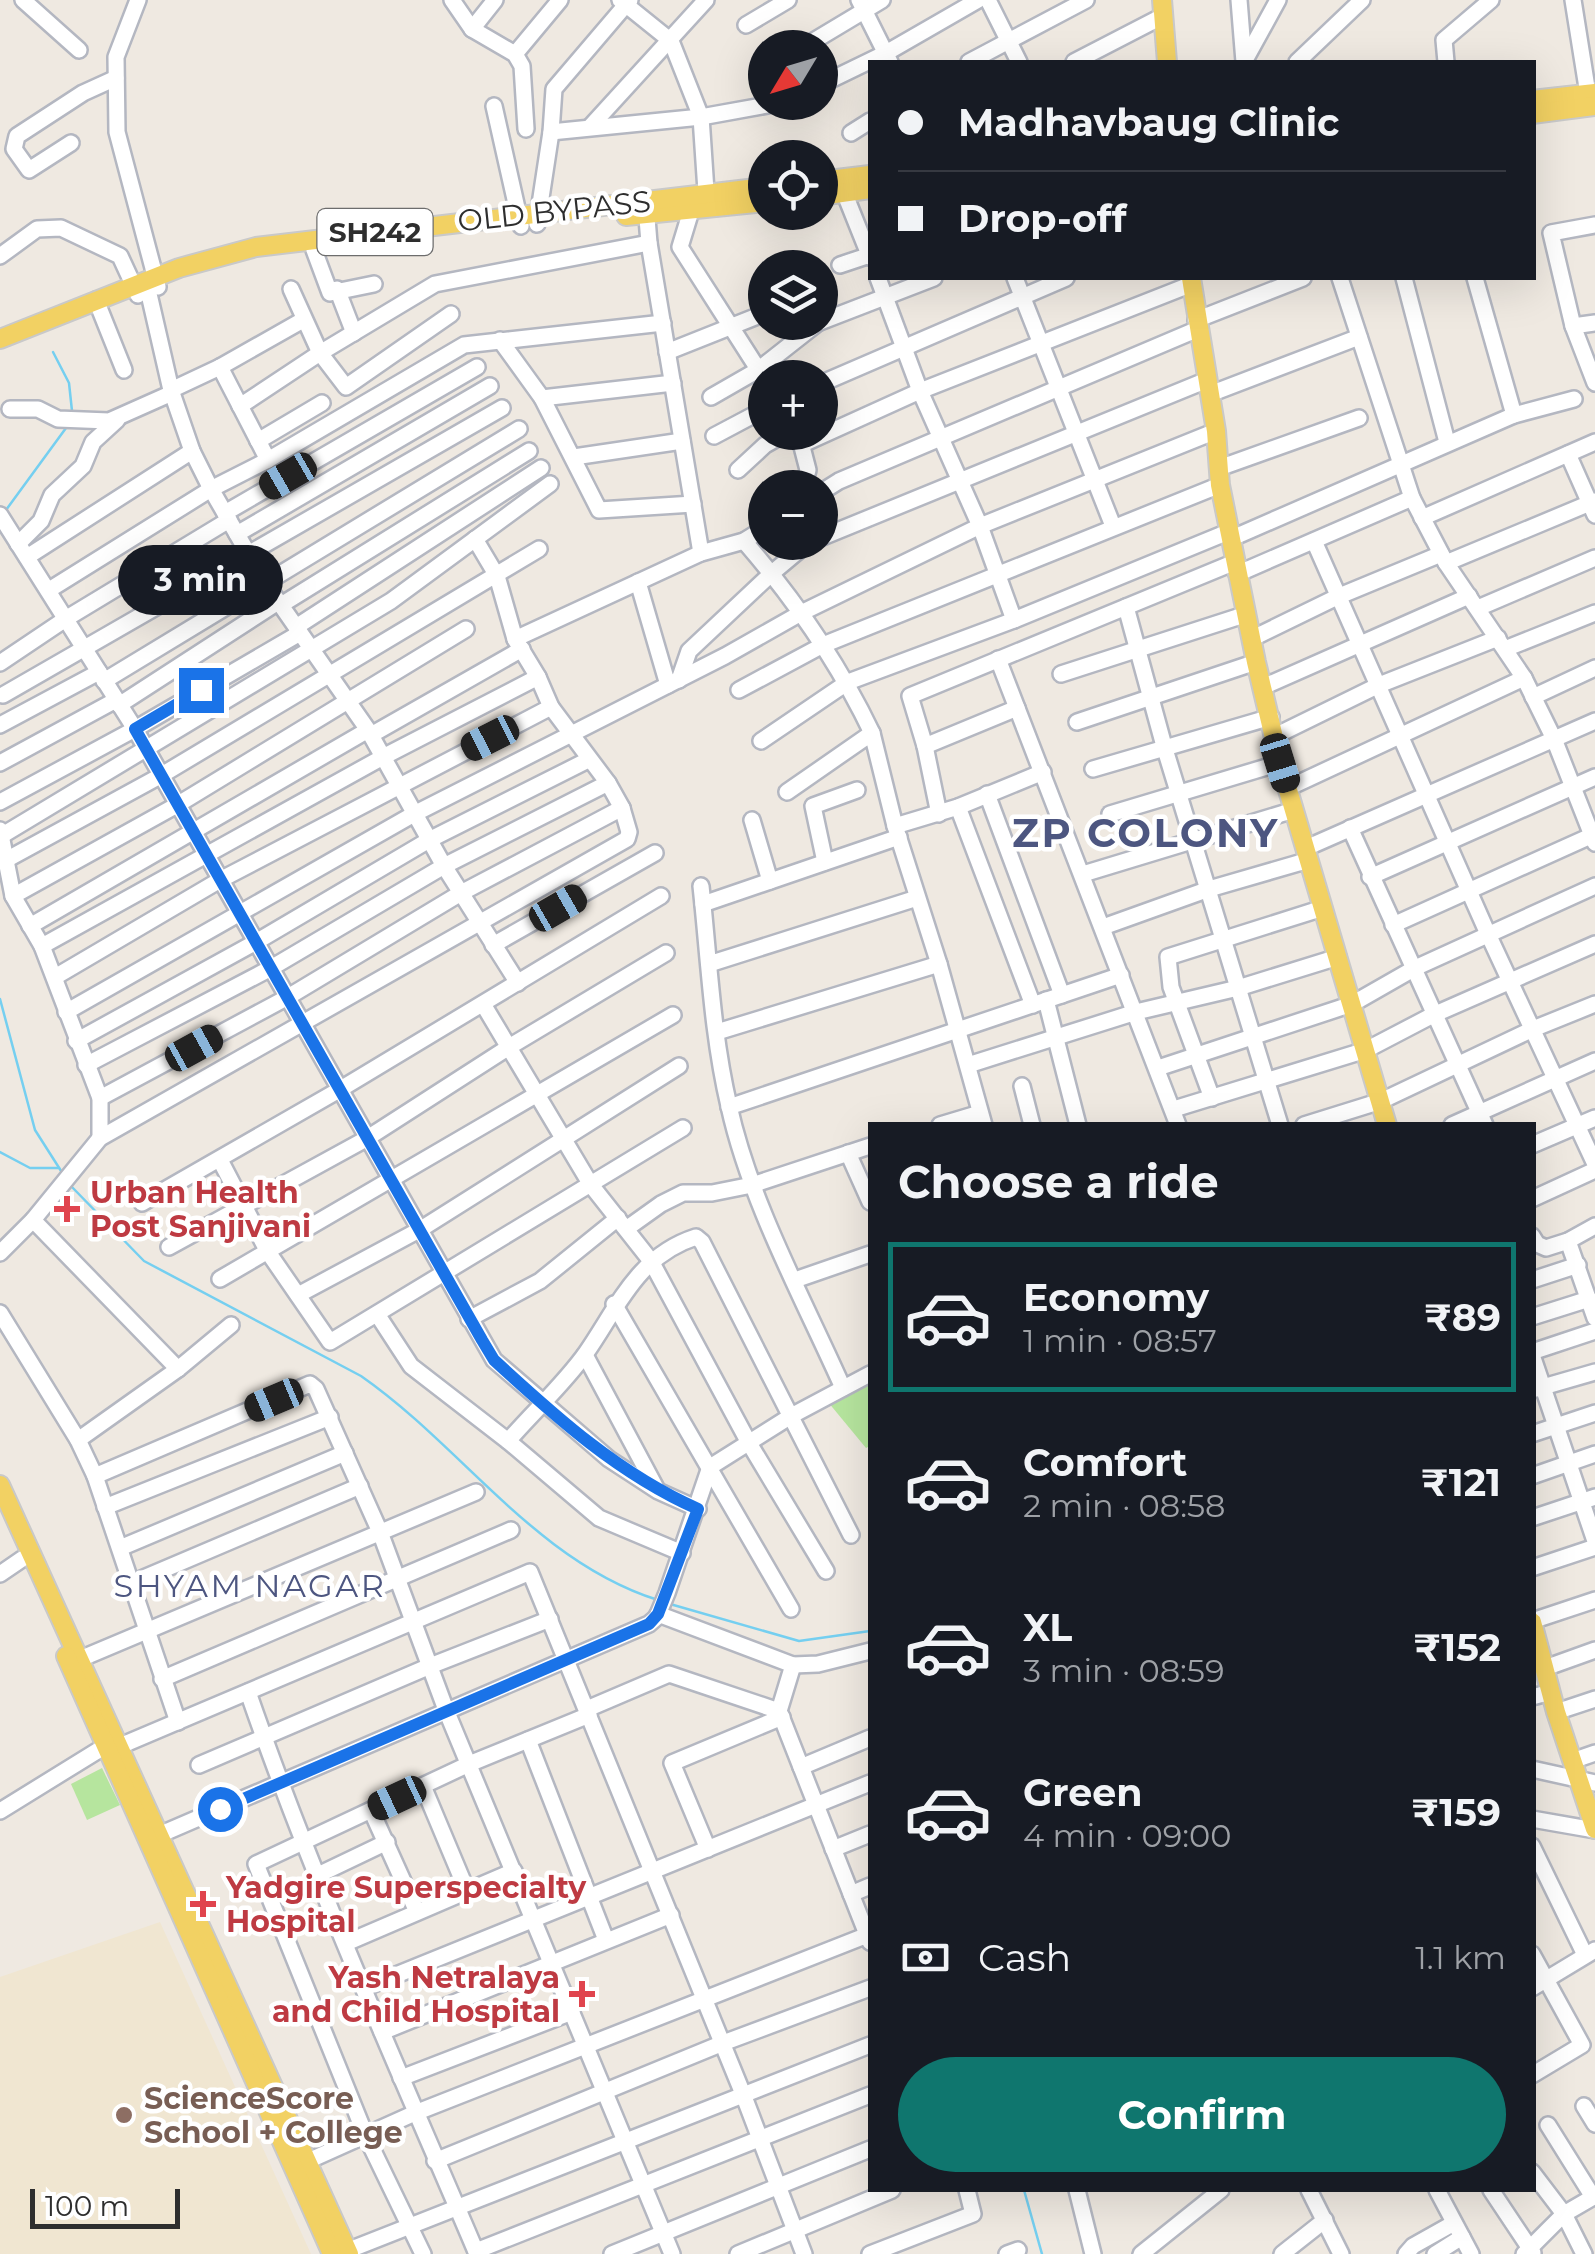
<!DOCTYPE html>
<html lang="en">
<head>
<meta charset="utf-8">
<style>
	body { margin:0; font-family:Montserrat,sans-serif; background:#20242c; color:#f1f3f6; height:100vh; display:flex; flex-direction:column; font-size:38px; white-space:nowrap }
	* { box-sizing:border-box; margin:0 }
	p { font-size:32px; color:#9ea1a6 }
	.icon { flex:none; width:55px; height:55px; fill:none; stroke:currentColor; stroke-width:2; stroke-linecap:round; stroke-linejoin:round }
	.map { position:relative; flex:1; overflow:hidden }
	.sheet { position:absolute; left:868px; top:1122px; width:668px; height:1070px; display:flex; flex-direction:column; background:#171b24; border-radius:0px; box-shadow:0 10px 40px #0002 }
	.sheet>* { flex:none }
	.guide { position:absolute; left:868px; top:60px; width:668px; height:220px; border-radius:0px; box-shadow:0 10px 40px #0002; display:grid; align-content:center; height:220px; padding:0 30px; background:#171b24 }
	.needle { width:65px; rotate:232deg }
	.tools { position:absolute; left:748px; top:30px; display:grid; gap:20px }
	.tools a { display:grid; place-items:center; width:90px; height:90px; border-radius:50%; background:#171b24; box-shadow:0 10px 40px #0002; font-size:50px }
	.scale { position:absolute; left:30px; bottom:25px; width:150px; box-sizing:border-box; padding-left:10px; border:5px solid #2e2e2e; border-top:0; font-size:28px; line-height:35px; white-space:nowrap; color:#2e2e2e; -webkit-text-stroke:8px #fff; paint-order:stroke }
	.end { position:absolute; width:45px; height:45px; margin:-22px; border:12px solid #1a73e8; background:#fff; box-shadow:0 0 0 5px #fff }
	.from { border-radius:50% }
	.bubble { position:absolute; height:70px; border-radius:35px; background:#171b24; box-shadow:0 10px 40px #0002; font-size:32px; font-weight:700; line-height:70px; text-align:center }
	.car { position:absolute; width:30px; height:60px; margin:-30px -15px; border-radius:12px; box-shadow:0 0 8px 2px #0007; background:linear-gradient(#222 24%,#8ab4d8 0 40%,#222 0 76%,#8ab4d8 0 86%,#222 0) }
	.guide b { display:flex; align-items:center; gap:35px; height:95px; font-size:38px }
	.guide b+b { border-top:2px solid #363941 }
	.guide i { width:25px; height:25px; background:#f1f3f6 }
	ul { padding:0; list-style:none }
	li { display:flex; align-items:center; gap:30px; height:150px; margin:0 20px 15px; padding:0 10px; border:5px solid transparent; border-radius:0px }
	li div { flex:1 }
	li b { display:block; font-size:38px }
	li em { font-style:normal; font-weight:700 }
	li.active { border-color:#0f766e }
	li>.icon { width:90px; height:90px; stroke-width:1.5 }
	h2 { padding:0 30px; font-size:45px; line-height:120px }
	.pay { display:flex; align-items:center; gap:25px; height:110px; padding:0 30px; font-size:38px }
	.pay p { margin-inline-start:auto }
	.primary-button { display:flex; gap:20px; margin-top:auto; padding:20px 30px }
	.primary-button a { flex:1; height:115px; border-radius:60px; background:#0f766e; color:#fff; font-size:40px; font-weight:700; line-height:115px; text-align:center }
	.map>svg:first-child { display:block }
</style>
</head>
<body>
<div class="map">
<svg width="1595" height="2254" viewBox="0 0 1595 2254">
	<rect width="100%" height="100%" fill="#efe9e1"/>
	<polygon fill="#f0e6d1" points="160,1922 311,2254 0,2254 0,1977"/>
	<g fill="#b6e59e">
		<polygon points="870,1380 870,1446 866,1448 828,1402"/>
		<polygon points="102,1768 120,1805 87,1820 71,1784"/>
	</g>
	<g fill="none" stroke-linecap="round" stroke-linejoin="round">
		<g stroke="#75cff0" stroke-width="2.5">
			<polyline points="53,352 69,383 72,411"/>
			<polyline points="6,510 66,428"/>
			<polyline points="0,999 35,1130 63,1174"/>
			<polyline points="0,1152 30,1168 59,1168"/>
			<path d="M70,1185L144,1261L361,1376C463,1447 535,1561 658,1600"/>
			<polyline points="670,1604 799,1641 870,1631"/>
			<polyline points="1024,2190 1042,2254"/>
		</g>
		<g stroke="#b4b7c1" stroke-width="20">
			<g id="minor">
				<polyline points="23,0 79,50"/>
				<polyline points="138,0 116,57 117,132 158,287"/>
				<polyline points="452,0 472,29 515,54 522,66 526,129"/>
				<polyline points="620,0 671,41 701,117 707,206"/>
				<polyline points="859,0 890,62"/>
				<polyline points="988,0 1019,62"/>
				<polyline points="1239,0 1244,62"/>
				<polyline points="1573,0 1588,94"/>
				<polyline points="746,25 788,0"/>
				<polyline points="472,29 495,0"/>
				<polyline points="802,48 882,0"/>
				<polyline points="515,54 560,0"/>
				<polyline points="969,62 1086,0"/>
				<polyline points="1074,62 1163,16"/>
				<polyline points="1244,62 1278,0"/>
				<polyline points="1297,62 1362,0"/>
				<polyline points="1446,62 1444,40 1491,0"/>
				<polyline points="820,85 886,53 978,0"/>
				<polyline points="494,106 521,226"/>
				<polyline points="590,127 706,0"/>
				<polyline points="551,132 701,117 784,102"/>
				<polyline points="851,133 870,121"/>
				<polyline points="71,143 29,170 14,149 17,136 83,93 116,78"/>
				<polyline points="840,182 870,257"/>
				<polyline points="694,201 680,247 765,380"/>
				<polyline points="646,206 649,243 701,553"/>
				<polyline points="537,224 551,132 554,89 630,0"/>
				<polyline points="1595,225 1551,233 1573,326 1595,383"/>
				<polyline points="314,250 330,293 374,284"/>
				<polyline points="0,256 37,229 61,228 120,256 138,295"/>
				<polyline points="840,265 870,255"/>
				<polyline points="878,278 920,391 980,526 1014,620"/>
				<polyline points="1015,278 1113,526"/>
				<polyline points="1340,278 1412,498 1446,563 1524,678 1554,739 1595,843"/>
				<polyline points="1404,278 1447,442"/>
				<polyline points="1475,278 1514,415"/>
				<polyline points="146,281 171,390 192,451 211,489 264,581 368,730 444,866 518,983"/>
				<polyline points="291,289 320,353 346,387 451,314"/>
				<polyline points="337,289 354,333"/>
				<polyline points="96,300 124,370"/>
				<polyline points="1196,320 1303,278"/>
				<polyline points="820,322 934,278"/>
				<polyline points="1573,326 1595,323"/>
				<polyline points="500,340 542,398 599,510 693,504"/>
				<polyline points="667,352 765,313"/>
				<polyline points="220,367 268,460"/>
				<polyline points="820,384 1066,278"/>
				<polyline points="171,390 220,367 303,320"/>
				<polyline points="1210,394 1359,337"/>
				<polyline points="711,397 758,370 819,322"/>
				<polyline points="542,398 673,383"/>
				<polyline points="240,406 320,353 435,284 649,243"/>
				<polyline points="10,409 38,409 58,419 109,421 172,393"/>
				<polyline points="714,436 765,409"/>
				<polyline points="800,439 808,470 803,488"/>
				<polyline points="258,441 322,403"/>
				<polyline points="803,444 920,391 1192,284"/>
				<polyline points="1568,454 1595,515"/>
				<polyline points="574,457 682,441"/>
				<polyline points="1219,468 1359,418"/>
				<polyline points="738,470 765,445 788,432"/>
				<polyline points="820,493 839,481 1198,329"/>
				<polyline points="225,513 477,367"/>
				<polyline points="0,515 135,729 494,1360 609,1459 658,1491 698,1509"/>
				<polyline points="1422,518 1595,442"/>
				<polyline points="237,534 490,386"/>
				<polyline points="820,538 1207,380"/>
				<polyline points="1230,539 1514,415 1574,399"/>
				<path d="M744,541C795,600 838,662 872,733"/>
				<polyline points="1314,541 1488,934 1595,1164"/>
				<polyline points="18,544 41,521 52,495 83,466 93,442 117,420"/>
				<polyline points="27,557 192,451"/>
				<polyline points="1446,563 1595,501"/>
				<polyline points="1237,574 1412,498"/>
				<polyline points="638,582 668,685"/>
				<polyline points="49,590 211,489 268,460 464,345 663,323"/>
				<polyline points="281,605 529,451"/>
				<polyline points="1126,607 1164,746 1280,1125"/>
				<polyline points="1478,608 1595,558"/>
				<polyline points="296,627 541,468"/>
				<polyline points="515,639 701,553 744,541 765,528"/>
				<polyline points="1251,639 1337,597 1441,554"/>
				<polyline points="1505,649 1595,613"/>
				<polyline points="998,659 1178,1125"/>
				<polyline points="0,663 67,618 229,520"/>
				<polyline points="1061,674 1247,614"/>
				<polyline points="679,680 689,651 772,573 809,542"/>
				<polyline points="104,681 519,429"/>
				<polyline points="1263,687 1469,596"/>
				<polyline points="739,690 823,645 1220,485"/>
				<polyline points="3,695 502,408"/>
				<polyline points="1533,697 1595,668"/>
				<polyline points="119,705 278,602"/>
				<polyline points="1077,722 1256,662"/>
				<polyline points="0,725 99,672"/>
				<polyline points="371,735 522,649"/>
				<polyline points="1275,736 1379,685 1498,638"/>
				<polyline points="761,741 848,682 1014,620 1228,532"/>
				<polyline points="925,746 1017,708"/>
				<polyline points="0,763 116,700"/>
				<polyline points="1093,769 1271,717"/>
				<polyline points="1288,788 1524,678"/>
				<polyline points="787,792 872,733 895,826 939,964 984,1125"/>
				<polyline points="987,794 1062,995"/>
				<polyline points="0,802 135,729 300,633"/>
				<polyline points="958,807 1033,1005"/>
				<polyline points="939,814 925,746 910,696 1235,562"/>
				<polyline points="1110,814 1280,763"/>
				<polyline points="752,820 770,881"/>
				<polyline points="895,826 958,807 1043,772"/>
				<polyline points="1350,828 1485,1125"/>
				<polyline points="0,830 13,896 42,946 100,1098 100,1138"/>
				<polyline points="1,836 391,601 550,484"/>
				<polyline points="1306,848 1595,721"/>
				<polyline points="6,860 160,776 539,549"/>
				<polyline points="825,862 813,806 857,790"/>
				<polyline points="1083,874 1294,810"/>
				<polyline points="1370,877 1595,777"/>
				<path d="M701,886C709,959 712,1034 729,1106C750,1202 803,1298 843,1388"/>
				<polyline points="13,896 177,805 466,629"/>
				<polyline points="703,904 899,837"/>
				<polyline points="1393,925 1595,834"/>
				<polyline points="30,926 368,730"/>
				<polyline points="1103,927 1209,889 1309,860"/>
				<polyline points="493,945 655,853"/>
				<polyline points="42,946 383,757 538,677"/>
				<polyline points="709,964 917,898"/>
				<polyline points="55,977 220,880 551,707"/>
				<polyline points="1046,1000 1078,1125"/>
				<polyline points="483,1004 591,1185 651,1261 749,1443 826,1571"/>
				<polyline points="66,1012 414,814 725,656 801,613 980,526 1216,431"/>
				<polyline points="717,1032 939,964"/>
				<polyline points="76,1041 256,942 429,840 588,760"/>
				<polyline points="86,1065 271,968 444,866 608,783"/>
				<polyline points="968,1065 1136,1012 1238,988 1338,957"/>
				<polyline points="1158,1068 1352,1004 1415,968 1595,886"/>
				<polyline points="1022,1086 1032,1125"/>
				<polyline points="100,1098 288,997 461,893 622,808"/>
				<polyline points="1212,1098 1171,987 1168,957 1323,908"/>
				<polyline points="729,1107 1121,975"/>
				<polyline points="1174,1109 1366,1050 1433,1015 1595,944"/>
				<polyline points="940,1125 980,1113"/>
				<polyline points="1304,1125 1381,1101 1533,1029 1595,1004"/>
				<polyline points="1452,1125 1595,1061"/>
				<polyline points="1532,1145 1595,1118"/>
				<polyline points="848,1153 870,1202"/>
				<polyline points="220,1160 268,1252 330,1342 683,1128"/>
				<polyline points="1532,1199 1595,1170"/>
				<polyline points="142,1203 339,1090 661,896"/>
				<polyline points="33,1220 178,1369"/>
				<polyline points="626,1229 661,1204 683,1193 712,1193 752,1185 870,1146"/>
				<polyline points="1532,1236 1537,1244 1546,1248 1568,1241 1595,1226"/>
				<polyline points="1568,1241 1595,1318"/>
				<polyline points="169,1247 366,1139 509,1047 666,953"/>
				<polyline points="0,1253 33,1220 100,1138 627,839 629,832 622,808 608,783 551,707 538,677 515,639 497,576 475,539"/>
				<polyline points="220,1279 673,1015"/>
				<polyline points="795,1280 870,1254"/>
				<polyline points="1532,1280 1578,1265"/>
				<polyline points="298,1295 421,1229 679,1066"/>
				<polyline points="614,1304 791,1609"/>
				<polyline points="0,1313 78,1440 95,1476 178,1722"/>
				<polyline points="377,1314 411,1366 508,1441 599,1518 682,1553"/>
				<polyline points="1532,1317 1589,1299"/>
				<polyline points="469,1319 540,1281 618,1218"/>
				<polyline points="1532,1352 1595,1331"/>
				<polyline points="585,1355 656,1488"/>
				<polyline points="1532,1355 1595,1541"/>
				<polyline points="1536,1389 1595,1372"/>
				<polyline points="1532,1434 1595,1413"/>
				<polyline points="78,1440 178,1369 231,1325"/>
				<path d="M508,1441C533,1412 564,1384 586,1353C618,1307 637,1256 696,1237L702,1242L851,1535"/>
				<polyline points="95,1476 310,1384 316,1389 380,1532 446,1710 672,2254"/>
				<polyline points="1532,1476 1595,1454"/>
				<polyline points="105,1507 330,1417"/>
				<polyline points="1532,1518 1595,1497"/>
				<polyline points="120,1548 345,1453"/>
				<polyline points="1532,1568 1595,1547"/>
				<polyline points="0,1574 22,1559"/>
				<polyline points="132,1583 360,1486"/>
				<polyline points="658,1614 793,1665 779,1711 870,1942"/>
				<polyline points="1532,1621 1595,1600"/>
				<polyline points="80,1659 476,1492"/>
				<polyline points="793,1665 818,1664 870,1651"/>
				<polyline points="1545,1668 1595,1650"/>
				<polyline points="162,1679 511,1530"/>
				<path d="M248,1692C314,1883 398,2068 477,2254"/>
				<polyline points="1532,1697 1551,1692"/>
				<polyline points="587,1709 669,1674 779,1711"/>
				<polyline points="1556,1712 1595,1699"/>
				<polyline points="528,1740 606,1940"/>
				<polyline points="120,1746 530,1572 743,2094 804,2254"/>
				<polyline points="1572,1761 1595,1753"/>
				<polyline points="199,1765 430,1666 550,1619"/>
				<polyline points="801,1767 870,1738"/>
				<polyline points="1532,1769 1595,1783"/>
				<polyline points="423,1786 467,1891"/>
				<polyline points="371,1810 417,1912"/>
				<polyline points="0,1811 115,1740"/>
				<polyline points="1532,1819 1595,1830"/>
				<polyline points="152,1838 649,1624 657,1617 667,1593 710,1467 791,1416 870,1374"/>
				<polyline points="1532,1846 1585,1955"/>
				<polyline points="708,1849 672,1763 782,1717"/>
				<polyline points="833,1849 870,1834"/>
				<polyline points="318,1875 387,1842"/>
				<polyline points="851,1894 870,1886"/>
				<polyline points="346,1943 514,1871"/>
				<polyline points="1532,1954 1582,2045 1532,2075"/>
				<polyline points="364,1988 870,1783"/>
				<polyline points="1532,1988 1595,1950"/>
				<polyline points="382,2032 671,1915"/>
				<polyline points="401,2078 572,2012"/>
				<polyline points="1584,2106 1595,2124"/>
				<polyline points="1548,2125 1593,2197"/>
				<polyline points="308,2161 415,2113 870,1934"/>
				<polyline points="435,2161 723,2043 870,1988"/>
				<polyline points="1532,2172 1564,2214 1584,2254"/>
				<polyline points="1077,2190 1093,2254"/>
				<polyline points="1309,2190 1341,2254"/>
				<polyline points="1437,2190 1471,2254"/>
				<polyline points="1491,2190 1533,2253"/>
				<polyline points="476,2251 870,2095"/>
				<polyline points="339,2254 870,2045"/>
				<polyline points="423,2254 365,2134 256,1864 469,1764 589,1715"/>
				<polyline points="612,2254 870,2149"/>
				<polyline points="738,2254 892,2190"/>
				<polyline points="870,2254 973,2214 967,2190"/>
				<polyline points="1007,2254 1018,2250"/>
				<polyline points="1141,2254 1221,2190"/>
				<polyline points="1282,2254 1325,2220"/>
				<polyline points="1406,2254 1413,2246 1454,2223"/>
				<polyline points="1435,2254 1462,2237"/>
				<polyline points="1524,2254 1564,2214 1595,2196"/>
			</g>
		</g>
		<g stroke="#c9c9c9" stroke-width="22">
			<g id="major">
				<polyline points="1162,0 1167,62"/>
				<polyline points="1532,100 1595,93"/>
				<polyline points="1532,114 1595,106"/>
				<polyline points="820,181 870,175"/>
				<polyline points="820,196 870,189"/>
				<polyline points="626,216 765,202"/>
				<polyline points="1191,278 1216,431 1220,485 1256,662 1280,763 1387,1125"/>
				<polyline points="0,339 179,268 256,247 765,187"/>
				<polyline points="0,1485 349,2254"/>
				<polyline points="1532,1622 1556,1712 1595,1829"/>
				<polyline points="66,1656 332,2254"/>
			</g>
		</g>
		<use href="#minor" stroke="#fff" stroke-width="15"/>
		<use href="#major" stroke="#f2d163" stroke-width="18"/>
	</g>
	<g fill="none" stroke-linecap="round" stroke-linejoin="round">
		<path stroke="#1a73e8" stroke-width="12" d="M201,690L135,729L482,1340L494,1360C557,1418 619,1474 698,1509L658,1614L649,1624L220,1809"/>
	</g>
	<g fill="#e0444e" stroke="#fff" stroke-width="4">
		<path d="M62 1194h10v10h10v10h-10v10h-10v-10h-10v-10h10z"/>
		<path d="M198 1889h10v10h10v10h-10v10h-10v-10h-10v-10h10z"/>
		<path d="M577 1979h10v10h10v10h-10v10h-10v-10h-10v-10h10z"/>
	</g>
	<circle fill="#8d6e63" stroke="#fff" stroke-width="4" cx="124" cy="2115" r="10"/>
	<g text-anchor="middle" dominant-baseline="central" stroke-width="9" stroke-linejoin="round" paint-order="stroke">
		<rect fill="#fff" stroke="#6d6d6d" stroke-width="2.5" x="317.5" y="209" width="115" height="46" rx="8"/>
		<g font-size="28" font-weight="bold" fill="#2e2e2e">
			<text x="375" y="232">SH242</text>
		</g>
		<g font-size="30" fill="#2e2e2e" stroke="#fff">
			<text transform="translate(554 211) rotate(-6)">OLD BYPASS</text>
		</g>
		<g font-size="30" font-weight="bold" fill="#be3a42" stroke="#fff" text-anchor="start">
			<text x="90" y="1192">Urban Health<tspan x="90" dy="34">Post Sanjivani</tspan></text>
			<text x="226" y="1887">Yadgire Superspecialty<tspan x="226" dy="34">Hospital</tspan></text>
			<text x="560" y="1977" text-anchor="end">Yash Netralaya<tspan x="560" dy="34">and Child Hospital</tspan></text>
		</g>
		<g font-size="30" font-weight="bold" fill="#785e54" stroke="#fff" text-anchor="start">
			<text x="144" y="2098">ScienceScore<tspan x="144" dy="34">School + College</tspan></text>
		</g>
		<g font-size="32" letter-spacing="2.5" fill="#4d5680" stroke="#fff">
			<text x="250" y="1585">SHYAM NAGAR</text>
		</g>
		<g font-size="40" font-weight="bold" letter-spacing="2.5" fill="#4d5680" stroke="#fff">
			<text x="1146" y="832">ZP COLONY</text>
		</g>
	</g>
</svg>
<div class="tools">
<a><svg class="needle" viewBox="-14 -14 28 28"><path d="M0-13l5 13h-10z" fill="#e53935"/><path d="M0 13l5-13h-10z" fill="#9ea1a6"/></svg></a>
<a><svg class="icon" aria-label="locate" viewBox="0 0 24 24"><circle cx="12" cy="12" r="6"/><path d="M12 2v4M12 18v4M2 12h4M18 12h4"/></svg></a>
<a><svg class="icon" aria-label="layers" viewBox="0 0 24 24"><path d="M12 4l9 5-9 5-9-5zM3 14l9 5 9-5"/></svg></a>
<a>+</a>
<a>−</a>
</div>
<div class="scale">100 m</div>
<i class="end from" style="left:220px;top:1809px"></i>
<i class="end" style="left:201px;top:690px"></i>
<div class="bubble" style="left:118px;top:545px;width:165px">3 min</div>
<i class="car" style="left:288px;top:476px;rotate:240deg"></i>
<i class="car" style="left:490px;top:738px;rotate:243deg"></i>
<i class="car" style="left:1280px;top:763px;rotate:163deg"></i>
<i class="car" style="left:558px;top:908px;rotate:60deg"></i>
<i class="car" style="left:194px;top:1048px;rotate:61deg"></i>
<i class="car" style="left:274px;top:1400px;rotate:247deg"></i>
<i class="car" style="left:397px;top:1798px;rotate:245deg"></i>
<div class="guide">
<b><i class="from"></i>Madhavbaug Clinic</b>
<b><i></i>Drop-off</b>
</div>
<section class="sheet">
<h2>Choose a ride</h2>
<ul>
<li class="active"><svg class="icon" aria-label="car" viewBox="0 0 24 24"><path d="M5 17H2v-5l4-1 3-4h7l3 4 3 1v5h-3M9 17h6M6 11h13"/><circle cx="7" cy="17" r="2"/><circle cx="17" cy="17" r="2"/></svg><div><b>Economy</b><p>1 min · 08:57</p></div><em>₹89</em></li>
<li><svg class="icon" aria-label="car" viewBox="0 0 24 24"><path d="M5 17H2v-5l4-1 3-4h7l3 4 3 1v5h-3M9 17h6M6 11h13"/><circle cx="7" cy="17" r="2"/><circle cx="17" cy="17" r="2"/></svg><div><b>Comfort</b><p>2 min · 08:58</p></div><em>₹121</em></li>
<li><svg class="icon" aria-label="car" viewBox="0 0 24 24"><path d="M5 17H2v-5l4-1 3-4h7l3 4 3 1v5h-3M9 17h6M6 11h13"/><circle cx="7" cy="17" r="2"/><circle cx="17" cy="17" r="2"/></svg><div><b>XL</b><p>3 min · 08:59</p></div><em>₹152</em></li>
<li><svg class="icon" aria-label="car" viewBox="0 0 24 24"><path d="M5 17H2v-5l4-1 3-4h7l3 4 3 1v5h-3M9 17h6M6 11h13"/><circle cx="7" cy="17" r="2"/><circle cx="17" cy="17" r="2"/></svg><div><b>Green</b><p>4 min · 09:00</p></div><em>₹159</em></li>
</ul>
<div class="pay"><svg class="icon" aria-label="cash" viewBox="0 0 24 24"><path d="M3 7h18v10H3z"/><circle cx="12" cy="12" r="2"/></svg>Cash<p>1.1 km</p></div>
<div class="primary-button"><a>Confirm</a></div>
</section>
</div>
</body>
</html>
